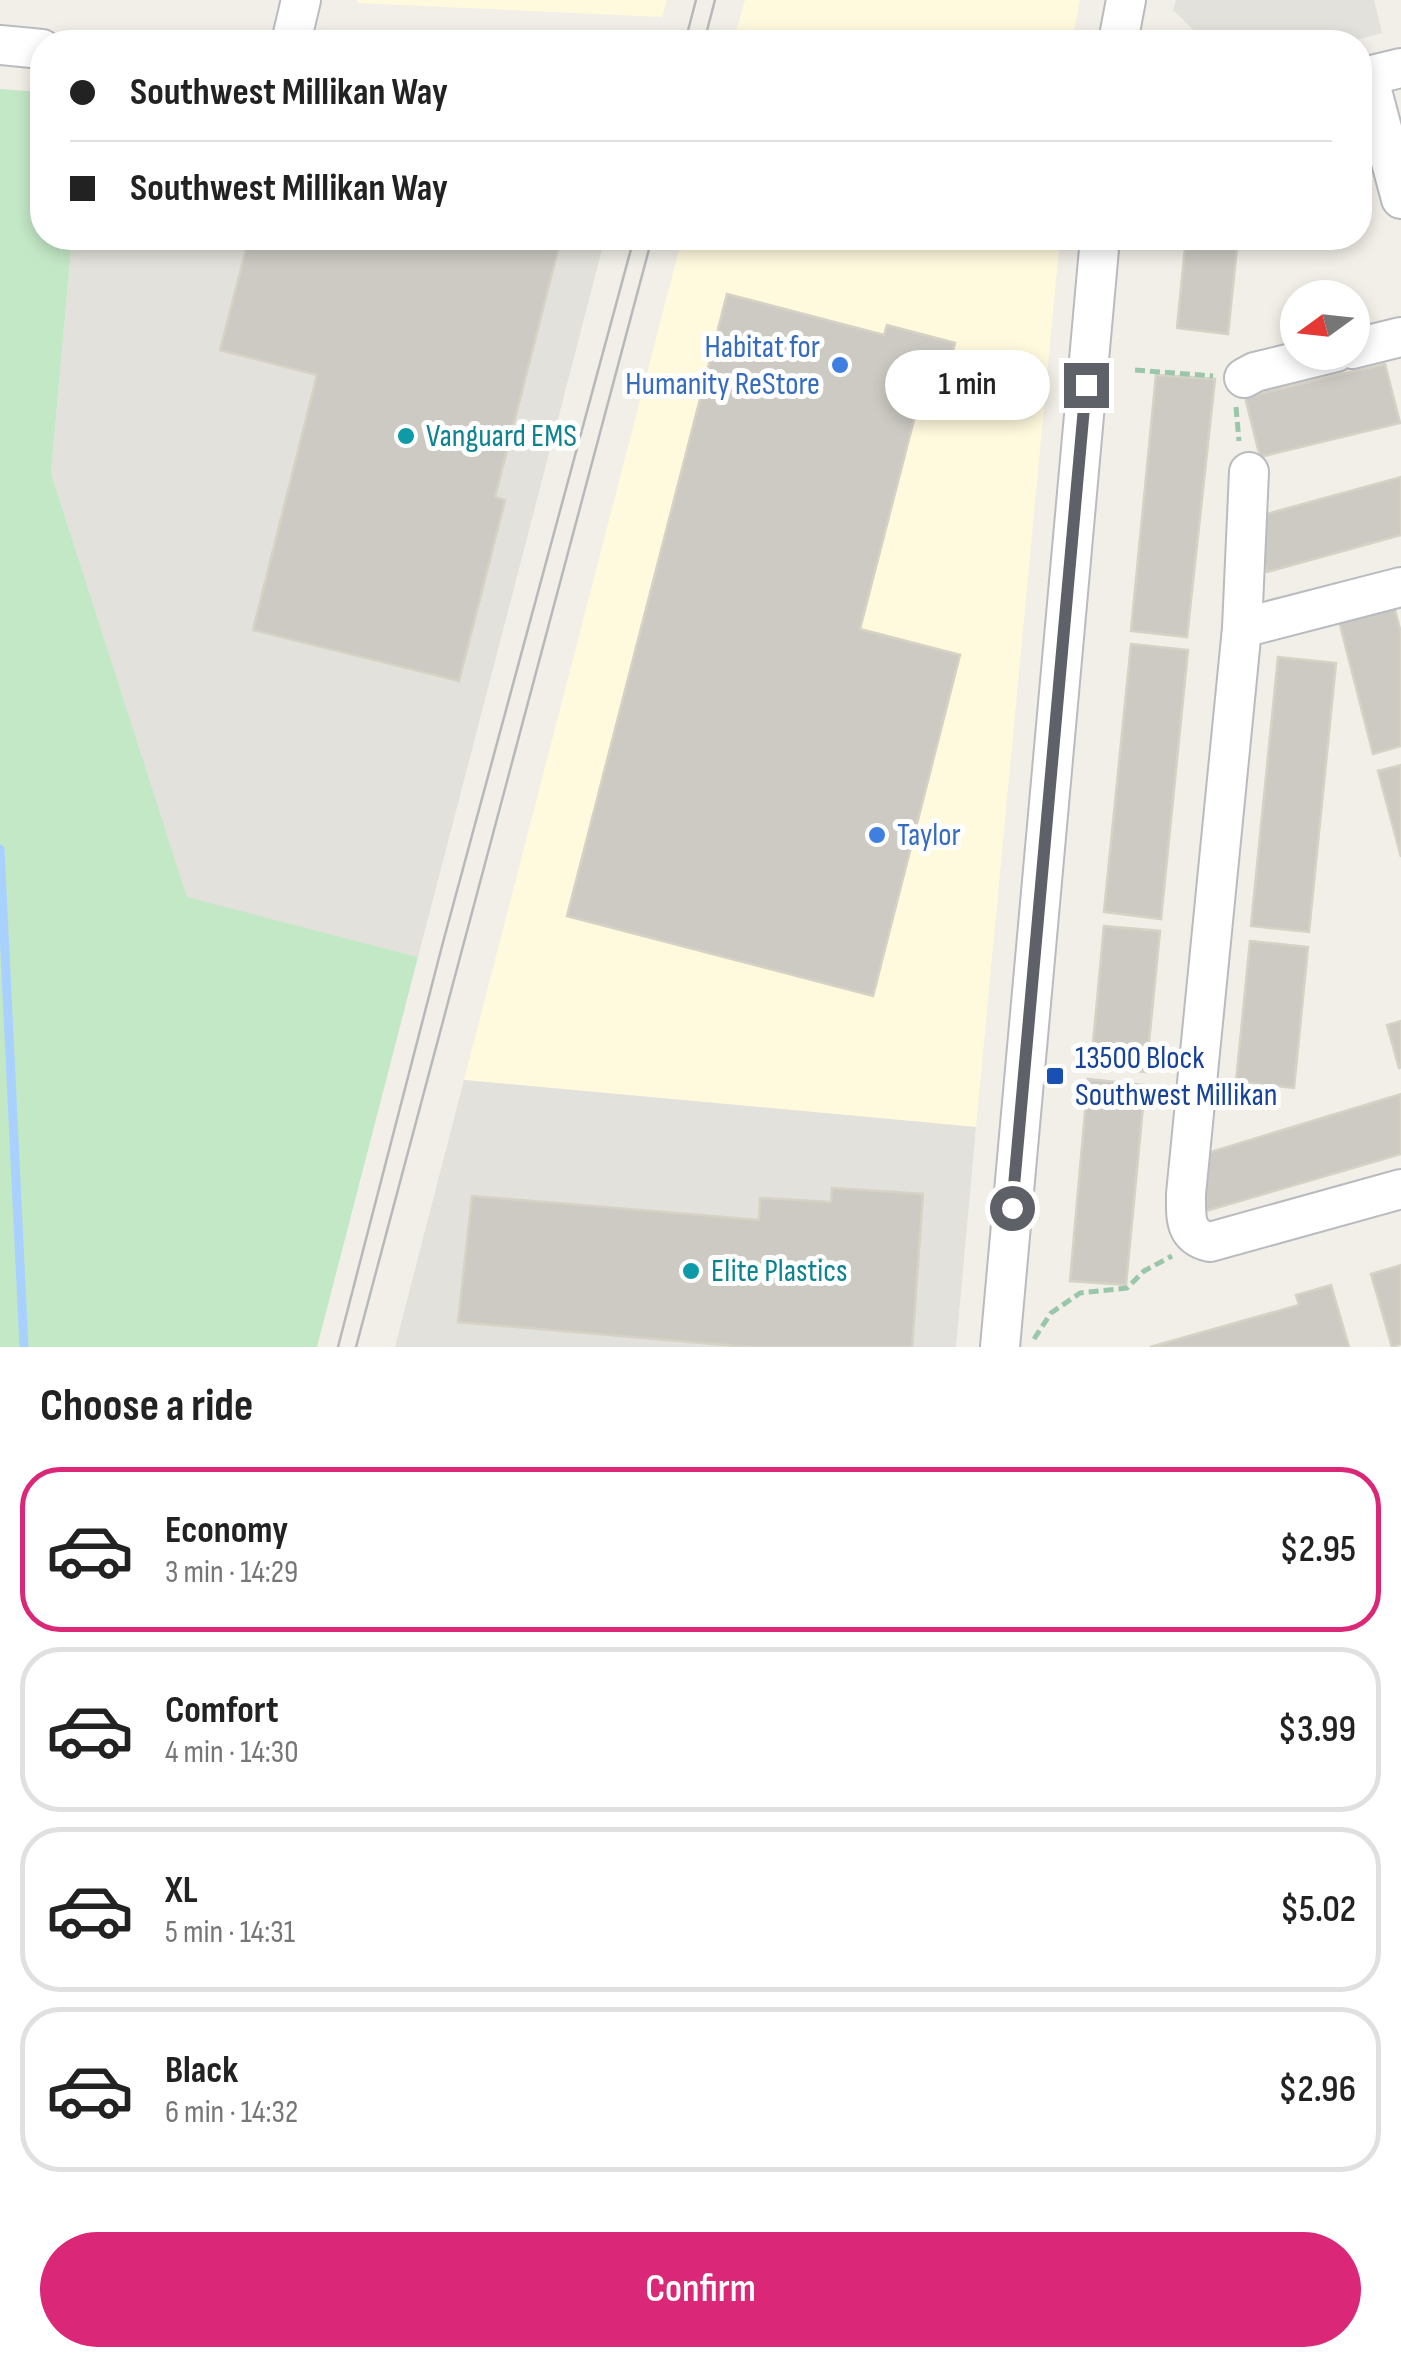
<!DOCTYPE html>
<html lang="en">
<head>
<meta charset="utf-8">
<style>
	body { margin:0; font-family:"Sofia Sans Condensed",sans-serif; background:#f2f2f2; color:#222; height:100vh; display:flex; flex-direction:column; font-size:38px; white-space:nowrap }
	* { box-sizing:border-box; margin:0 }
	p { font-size:32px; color:#767676 }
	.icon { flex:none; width:55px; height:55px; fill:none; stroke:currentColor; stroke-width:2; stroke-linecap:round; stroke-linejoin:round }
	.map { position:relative; height:1347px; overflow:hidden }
	.panel { display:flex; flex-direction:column; background:#fff; flex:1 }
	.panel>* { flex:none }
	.guide { position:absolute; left:30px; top:30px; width:1342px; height:220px; border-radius:40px; box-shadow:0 5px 15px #0003; display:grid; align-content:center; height:220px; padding:0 40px; background:#fff }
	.needle { width:65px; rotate:255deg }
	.fabs { position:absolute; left:1280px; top:280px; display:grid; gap:20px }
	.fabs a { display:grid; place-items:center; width:90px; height:90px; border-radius:50%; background:#fff; box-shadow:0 5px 15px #0003; font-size:50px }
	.end { position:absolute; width:45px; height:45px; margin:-22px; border:12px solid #5e6167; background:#fff; box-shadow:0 0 0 5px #fff }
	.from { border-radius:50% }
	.bubble { position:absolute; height:70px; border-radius:35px; background:#fff; box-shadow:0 5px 15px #0003; font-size:32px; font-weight:600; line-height:70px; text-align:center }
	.guide b { display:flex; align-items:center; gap:35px; height:95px; font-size:38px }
	.guide b+b { border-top:2px solid #e0e0e0 }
	.guide i { width:25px; height:25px; background:#222 }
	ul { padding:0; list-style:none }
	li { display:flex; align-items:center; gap:30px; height:165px; margin:0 20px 15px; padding:0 20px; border:5px solid #e0e0e0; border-radius:40px }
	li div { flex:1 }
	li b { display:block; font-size:38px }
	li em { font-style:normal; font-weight:600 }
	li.current { border-color:#db2777 }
	li>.icon { width:90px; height:90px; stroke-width:1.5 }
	h2 { padding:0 40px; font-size:45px; line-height:120px }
	.cta { display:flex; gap:20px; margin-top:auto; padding:20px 40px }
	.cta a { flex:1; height:115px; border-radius:60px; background:#db2777; color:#fff; font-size:40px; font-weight:600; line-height:115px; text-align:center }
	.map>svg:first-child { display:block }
</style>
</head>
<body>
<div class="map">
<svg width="1401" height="1347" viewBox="0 0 1401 1347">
	<rect width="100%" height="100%" fill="#f1efe7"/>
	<g fill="#fffade">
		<polygon points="358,0 667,0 662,17 357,3"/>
		<polygon points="745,0 1080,0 1072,42 737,42 734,39"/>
		<polygon points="682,238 1060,238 976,1127 464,1080"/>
	</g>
	<g fill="#e2e1db">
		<polygon points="1176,0 1374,0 1382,33 1348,42 1206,42 1173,10"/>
		<polygon points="72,238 605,238 418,957 187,898 51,473"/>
		<polygon points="464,1080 976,1127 956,1347 395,1347"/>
	</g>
	<polygon fill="#c3e8c6" points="0,89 42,92 42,238 72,238 51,473 187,897 418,957 317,1347 0,1347"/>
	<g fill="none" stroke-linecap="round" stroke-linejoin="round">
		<polyline stroke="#a9d1ff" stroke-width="9" points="0,849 24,1347"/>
	</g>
	<g fill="#cccac3" stroke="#d6d2c5" stroke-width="2.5">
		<polygon points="249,238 561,238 495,497 505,500 459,681 253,630 317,375 220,350"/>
		<polygon points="1186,238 1238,238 1228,334 1177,328"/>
		<polygon points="727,294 884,335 887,325 955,343 937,413 917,408 860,629 960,655 873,996 567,916"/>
		<polygon points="1385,364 1400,423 1260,457 1245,397"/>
		<polygon points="1156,375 1215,379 1187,637 1131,631"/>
		<polygon points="1401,477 1401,535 1267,572 1252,518"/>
		<polygon points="1393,602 1401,633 1401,746 1373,754 1338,617"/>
		<polygon points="1131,644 1188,650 1161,919 1104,912"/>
		<polygon points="1278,657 1336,663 1309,932 1251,926"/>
		<polygon points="1401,765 1401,857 1378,771"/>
		<polygon points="1104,926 1160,931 1146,1072 1091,1065"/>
		<polygon points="1250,941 1308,947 1294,1088 1236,1082"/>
		<polygon points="1401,1021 1401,1067 1399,1068 1387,1025"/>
		<polygon points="1088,1079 1145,1085 1126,1285 1070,1281"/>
		<polygon points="1401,1094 1401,1154 1206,1211 1191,1158"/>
		<polygon points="832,1188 923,1194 912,1347 748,1347 458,1322 472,1196 759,1220 760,1198 831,1202"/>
		<polygon points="1401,1265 1401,1344 1392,1347 1371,1274"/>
		<polygon points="1331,1285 1349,1347 1150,1347 1299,1305 1296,1295"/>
	</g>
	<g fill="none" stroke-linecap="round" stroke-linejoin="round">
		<g stroke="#b9bbc0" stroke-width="42">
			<g id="minor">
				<polyline points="291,42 301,0"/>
				<polyline points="1118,42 1126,0"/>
				<polyline points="0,45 42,49"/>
				<polyline points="1368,76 1401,199"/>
				<polyline points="1360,78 1401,68"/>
				<polyline points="1352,349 1401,337"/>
				<polyline points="1244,378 1255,372 1336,352"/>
				<path d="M1249,472L1242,628L1186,1194C1186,1218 1184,1236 1210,1242L1401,1189"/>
				<polyline points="1242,628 1401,587"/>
				<polyline points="1000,1347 1100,238"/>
			</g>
		</g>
		<g stroke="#9ac7ab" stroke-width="5" stroke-dasharray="10 5" stroke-linecap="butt">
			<polyline points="1135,370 1213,376"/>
			<polyline points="1236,407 1239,441"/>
			<polyline points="1034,1339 1051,1313 1080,1293 1127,1288 1144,1271 1172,1256"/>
		</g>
		<use href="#minor" stroke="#fff" stroke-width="38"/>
		<g stroke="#b7b8b8" stroke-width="2.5">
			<polyline points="685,42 696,0"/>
			<polyline points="704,42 715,0"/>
			<polyline points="338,1347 442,946 634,238"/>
			<polyline points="356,1347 652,238"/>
		</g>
	</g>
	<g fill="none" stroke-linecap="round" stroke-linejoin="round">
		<polyline stroke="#5e6167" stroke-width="12" points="1012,1208 1086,385"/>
	</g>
	<g fill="#3f7fe0" stroke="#fff" stroke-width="4">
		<circle cx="840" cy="365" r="10"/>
		<circle cx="877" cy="835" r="10"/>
	</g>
	<g fill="#0f9aa8" stroke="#fff" stroke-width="4">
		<circle cx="406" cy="436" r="10"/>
		<circle cx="691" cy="1271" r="10"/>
	</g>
	<rect fill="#1a4fb4" stroke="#fff" stroke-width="4" x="1045" y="1066" width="20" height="20" rx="5"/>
	<g text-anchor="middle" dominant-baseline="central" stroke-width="10" stroke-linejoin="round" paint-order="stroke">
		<g font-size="32" fill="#366cbe" stroke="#fff" text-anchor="end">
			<text x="820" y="347">Habitat for<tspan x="820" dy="37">Humanity ReStore</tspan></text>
			<text x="897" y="835" text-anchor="start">Taylor</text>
		</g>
		<g font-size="32" fill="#0d838f" stroke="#fff" text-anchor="start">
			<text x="426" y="436">Vanguard EMS</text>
			<text x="711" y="1271">Elite Plastics</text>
		</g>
		<g font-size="32" fill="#164399" stroke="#fff" text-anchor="start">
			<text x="1075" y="1058">13500 Block<tspan x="1075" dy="37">Southwest Millikan</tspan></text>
		</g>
	</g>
</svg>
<div class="fabs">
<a><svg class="needle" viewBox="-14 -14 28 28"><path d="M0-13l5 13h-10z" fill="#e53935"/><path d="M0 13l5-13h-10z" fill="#767676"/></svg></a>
</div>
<i class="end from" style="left:1012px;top:1208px"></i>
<i class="end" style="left:1086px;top:385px"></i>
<div class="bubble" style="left:885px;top:350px;width:165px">1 min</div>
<div class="guide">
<b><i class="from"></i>Southwest Millikan Way</b>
<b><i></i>Southwest Millikan Way</b>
</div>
</div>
<section class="panel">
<h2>Choose a ride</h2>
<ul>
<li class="current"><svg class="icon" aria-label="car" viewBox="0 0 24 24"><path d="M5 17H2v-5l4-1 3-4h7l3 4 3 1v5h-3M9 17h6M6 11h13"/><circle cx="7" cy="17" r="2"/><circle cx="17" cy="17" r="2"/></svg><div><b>Economy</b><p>3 min · 14:29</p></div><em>$2.95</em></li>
<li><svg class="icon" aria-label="car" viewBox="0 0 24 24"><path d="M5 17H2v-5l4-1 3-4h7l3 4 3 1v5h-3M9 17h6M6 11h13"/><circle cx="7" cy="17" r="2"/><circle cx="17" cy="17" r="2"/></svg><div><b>Comfort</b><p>4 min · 14:30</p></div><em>$3.99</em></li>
<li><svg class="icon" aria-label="car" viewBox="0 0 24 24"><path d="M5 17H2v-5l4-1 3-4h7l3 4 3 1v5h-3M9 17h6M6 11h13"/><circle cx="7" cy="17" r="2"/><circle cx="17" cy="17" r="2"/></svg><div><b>XL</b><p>5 min · 14:31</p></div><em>$5.02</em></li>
<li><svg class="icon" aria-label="car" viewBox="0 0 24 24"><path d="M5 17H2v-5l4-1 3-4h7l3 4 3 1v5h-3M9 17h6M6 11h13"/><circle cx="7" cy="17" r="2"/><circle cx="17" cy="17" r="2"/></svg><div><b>Black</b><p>6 min · 14:32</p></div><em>$2.96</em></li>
</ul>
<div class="cta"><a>Confirm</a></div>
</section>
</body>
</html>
